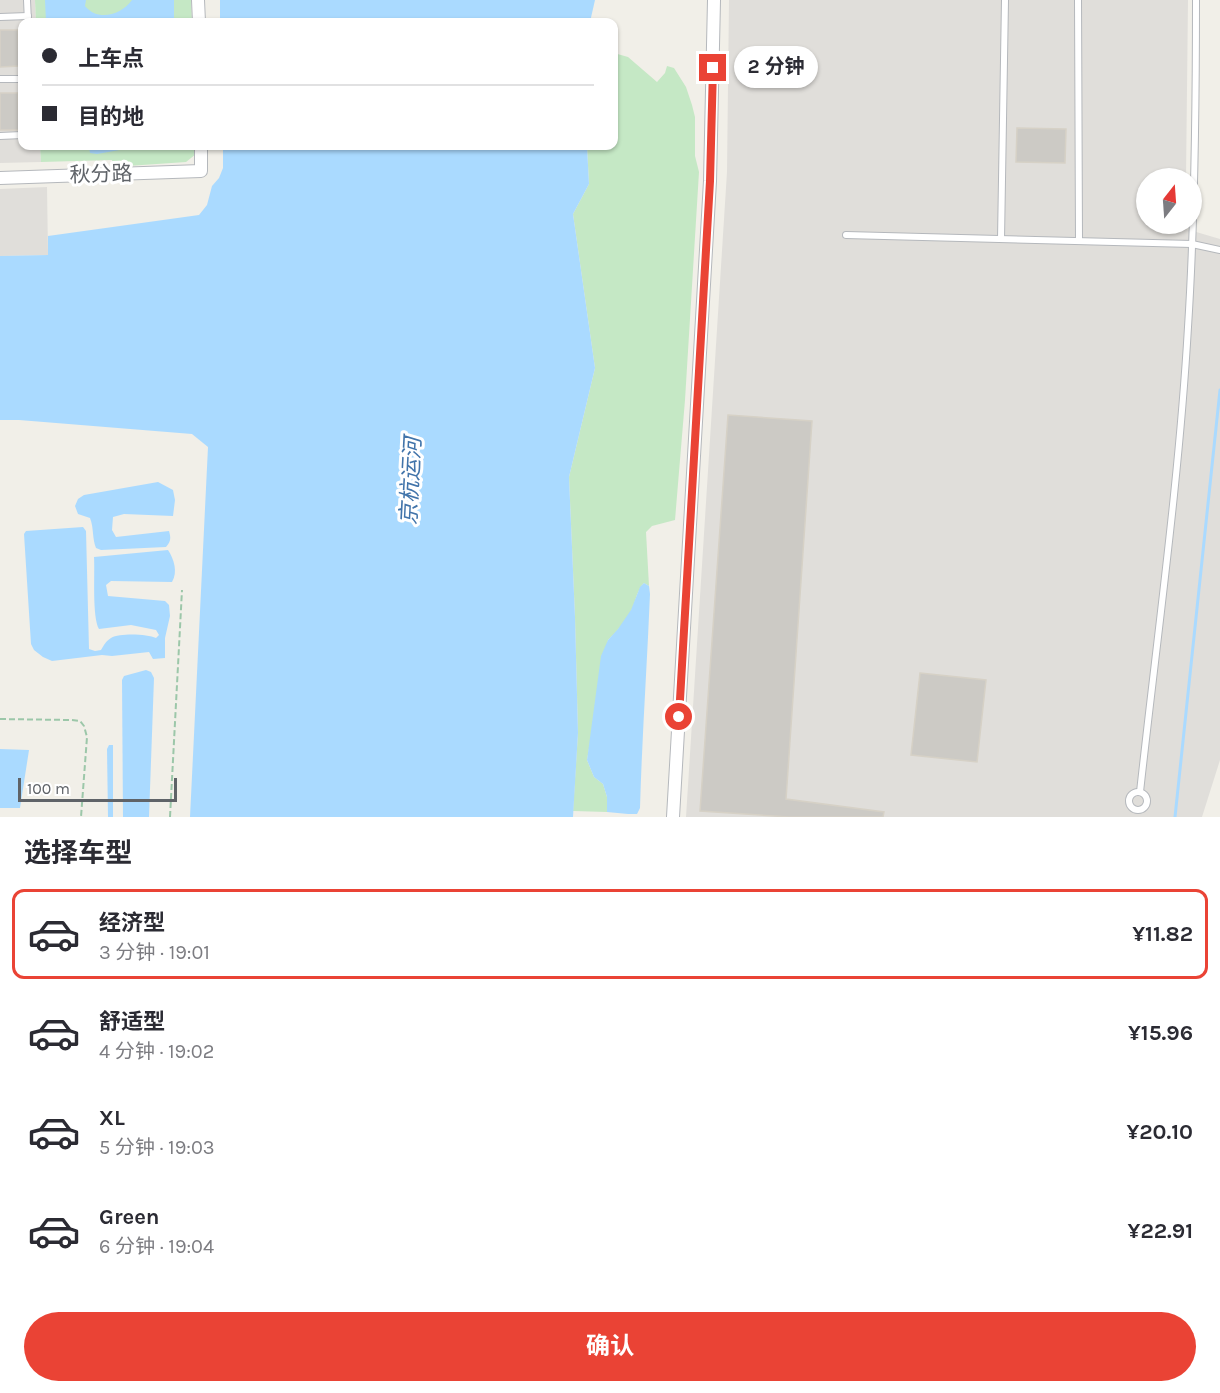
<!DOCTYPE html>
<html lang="zh">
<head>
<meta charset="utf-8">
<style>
	body { margin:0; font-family:Karla,"Noto Sans SC",sans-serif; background:#f2f2f3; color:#2b2b33; height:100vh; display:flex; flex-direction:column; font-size:22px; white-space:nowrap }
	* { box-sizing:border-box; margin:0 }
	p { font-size:20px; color:#7c7c81 }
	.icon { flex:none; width:33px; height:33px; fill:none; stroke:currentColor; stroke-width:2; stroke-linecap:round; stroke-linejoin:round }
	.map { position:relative; height:817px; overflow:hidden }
	.details { display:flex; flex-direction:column; background:#fff; flex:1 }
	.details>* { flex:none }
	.guide { position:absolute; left:18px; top:18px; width:600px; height:132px; border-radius:12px; box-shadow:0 2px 4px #0004; display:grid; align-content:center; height:132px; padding:0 24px; background:#fff }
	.needle { width:39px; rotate:17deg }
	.tools { position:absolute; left:1136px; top:168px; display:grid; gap:12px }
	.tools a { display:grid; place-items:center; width:66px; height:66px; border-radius:50%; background:#fff; box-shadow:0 2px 4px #0004; font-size:30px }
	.scale { position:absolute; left:18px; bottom:15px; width:159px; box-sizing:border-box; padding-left:6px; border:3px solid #5f6368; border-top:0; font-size:16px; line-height:21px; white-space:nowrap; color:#5f6368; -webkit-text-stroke:4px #fff; paint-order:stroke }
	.end { position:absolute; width:27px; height:27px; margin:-14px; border:8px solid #ea4335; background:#fff; box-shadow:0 0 0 3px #fff }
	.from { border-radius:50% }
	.bubble { position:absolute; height:42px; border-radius:21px; background:#fff; box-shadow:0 2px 4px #0004; font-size:20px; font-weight:700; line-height:42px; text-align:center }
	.guide b { display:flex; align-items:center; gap:21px; height:57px; font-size:22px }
	.guide b+b { border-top:2px solid #e1e1e2 }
	.guide i { width:15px; height:15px; background:#2b2b33 }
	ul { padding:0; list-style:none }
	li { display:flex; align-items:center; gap:18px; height:90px; margin:0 12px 9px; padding:0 12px; border:3px solid transparent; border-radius:12px }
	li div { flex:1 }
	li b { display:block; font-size:22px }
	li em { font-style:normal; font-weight:700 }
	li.on { border-color:#ea4335 }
	li>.icon { width:54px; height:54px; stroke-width:1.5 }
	h2 { padding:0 24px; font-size:27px; line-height:72px }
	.action { display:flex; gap:12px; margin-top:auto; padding:12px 24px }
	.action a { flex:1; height:69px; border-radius:36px; background:#ea4335; color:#fff; font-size:24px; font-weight:700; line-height:69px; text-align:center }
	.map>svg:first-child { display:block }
</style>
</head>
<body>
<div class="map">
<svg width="1220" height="817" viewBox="0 0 1220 817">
	<rect width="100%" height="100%" fill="#f1efe8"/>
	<g fill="#e0deda">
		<polygon points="0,0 35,0 36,22 22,22 22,146 40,146 41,162 0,163"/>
		<polygon points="729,0 1188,0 1186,178 1146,178 1146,224 1186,224 1186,229 1220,239 1220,760 1202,817 686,817 727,172"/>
		<polygon points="47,187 48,255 0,256 0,189"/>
	</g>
	<g fill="#c5e8c5">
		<polygon points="35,0 191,0 192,22 36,22"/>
		<path d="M614,53L628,57L657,82L665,73L667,66L674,68L686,87L692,105L695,117V156L699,172L685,400L675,520L652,526L646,532L649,586L644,583C637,590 636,600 632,609C627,620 617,631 608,640L587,760L594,777L603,784L607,797V812L573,811L578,733L575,617L569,477L595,368L573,214L589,184L587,146H614Z"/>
		<polygon points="40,146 195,146 196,154 186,162 113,167 112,160 41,162"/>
	</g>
	<g fill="#aadaff">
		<path d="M45,0H86L85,6C98,22 121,15 132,0H174V22H46Z"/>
		<polygon points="220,0 595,0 590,22 220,22"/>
		<polygon points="55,146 142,146 97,154 90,153 89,147 61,148"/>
		<polygon points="223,146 587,146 589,184 573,214 595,368 569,477 575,617 578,733 573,817 190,817 208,447 192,434 19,420 0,420 0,256 48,255 48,236 199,215 207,205 212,186 219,178 223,168"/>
		<path d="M158,482L173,490L175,500L173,516L124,514L113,517L112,530L116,537L169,531C171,538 171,541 166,547L101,550L96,548C92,538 94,528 90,518L78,514L75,506L78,499L84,495Z"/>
		<path d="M83,527L86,531L89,649L95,651L101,650C104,645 106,641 111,638C120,633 147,634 156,638L159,635L156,630L131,625L99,629C92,617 95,573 94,557L168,550C174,559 178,572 172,582L111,581L106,585L108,596L165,601L169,605L170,616L165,638V658L153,659L149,652L112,656L102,655L52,661L43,657L34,650L31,644L24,534L26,531Z"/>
		<path d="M644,583L649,586L650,594C647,666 642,737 640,808L637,814H628L607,812V797L603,784L594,777L587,760L601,656L608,640L618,629L631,610L640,587Z"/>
		<polygon points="146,670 151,672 154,678 149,817 123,817 122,680 124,676"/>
		<polygon points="109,745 113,745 113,817 108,817 107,749"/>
		<polygon points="0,749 29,750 20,808 0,808"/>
	</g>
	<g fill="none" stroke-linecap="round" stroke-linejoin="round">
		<polyline stroke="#aadaff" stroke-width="3" points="1175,817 1220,390"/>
	</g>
	<g fill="#cccac5" stroke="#d6d1c6" stroke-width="1.5">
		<polygon points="0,30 18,30 19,66 0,67"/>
		<polygon points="0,93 18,93 19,130 0,130"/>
		<polygon points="1017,128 1066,129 1065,163 1016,162"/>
		<polygon points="728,415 812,421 786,799 884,812 883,817 789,817 700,811"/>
		<polygon points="920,673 986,680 977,762 911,755"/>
	</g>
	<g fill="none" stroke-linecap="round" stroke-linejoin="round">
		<g stroke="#b5b8bc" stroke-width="8">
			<g id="lane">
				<polyline points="27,0 28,22"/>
				<polyline points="1078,0 1079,241"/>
				<polyline points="0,17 28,16"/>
				<polyline points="0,79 22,79"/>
				<polyline points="0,136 22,135"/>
				<polyline points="846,235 1192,244 1220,250"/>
				<polyline points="1001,239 1005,0"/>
				<circle cx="1138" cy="801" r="9"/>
				<path d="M1140,792C1157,637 1179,482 1188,327C1195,218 1196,109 1196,0"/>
			</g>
		</g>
		<g stroke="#b5b8bc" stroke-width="14">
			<g id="street">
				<polyline points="198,0 199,22"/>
				<polyline points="0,178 201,171 201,146"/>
				<polyline points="673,817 710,181 714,0"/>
			</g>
		</g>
		<g stroke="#9cc7a9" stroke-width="2" stroke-dasharray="6 3" stroke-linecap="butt">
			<polyline points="0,719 71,720 80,721 84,726 87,737 81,817"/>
			<polyline points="170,817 182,590"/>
		</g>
		<use href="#lane" stroke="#fff" stroke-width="6"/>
		<use href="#street" stroke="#fff" stroke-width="12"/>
	</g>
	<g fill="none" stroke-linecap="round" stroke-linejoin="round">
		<polyline stroke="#ea4335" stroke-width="8" points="679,717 710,181 713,68"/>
	</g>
	<g text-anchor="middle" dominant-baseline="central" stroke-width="6" stroke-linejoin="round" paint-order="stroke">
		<g font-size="21" fill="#5f6368" stroke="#fff">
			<text transform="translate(101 174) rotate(-2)">秋分路</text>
		</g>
		<g font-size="22" font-style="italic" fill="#4174aa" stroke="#fff">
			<text transform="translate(411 481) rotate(-87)">京杭运河</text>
		</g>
	</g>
</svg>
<div class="tools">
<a><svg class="needle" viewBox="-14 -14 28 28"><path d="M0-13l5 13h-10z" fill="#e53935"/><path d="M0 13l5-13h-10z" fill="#7c7c81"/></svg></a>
</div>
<div class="scale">100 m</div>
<i class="end from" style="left:679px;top:717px"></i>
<i class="end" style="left:713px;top:68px"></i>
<div class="bubble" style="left:734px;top:46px;width:84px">2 分钟</div>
<div class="guide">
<b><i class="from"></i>上车点</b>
<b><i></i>目的地</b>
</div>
</div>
<section class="details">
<h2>选择车型</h2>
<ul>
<li class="on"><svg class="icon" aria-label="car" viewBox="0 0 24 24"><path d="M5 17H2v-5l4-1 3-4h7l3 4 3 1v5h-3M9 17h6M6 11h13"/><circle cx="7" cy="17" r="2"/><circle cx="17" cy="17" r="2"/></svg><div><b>经济型</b><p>3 分钟 · 19:01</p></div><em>¥11.82</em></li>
<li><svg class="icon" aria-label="car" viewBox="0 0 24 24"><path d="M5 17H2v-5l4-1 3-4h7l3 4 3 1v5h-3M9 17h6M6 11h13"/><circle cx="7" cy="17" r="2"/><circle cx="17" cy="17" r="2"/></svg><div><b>舒适型</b><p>4 分钟 · 19:02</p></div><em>¥15.96</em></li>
<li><svg class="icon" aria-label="car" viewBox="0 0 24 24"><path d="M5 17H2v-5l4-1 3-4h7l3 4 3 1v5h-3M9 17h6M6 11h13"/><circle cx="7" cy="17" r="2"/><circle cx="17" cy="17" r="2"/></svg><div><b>XL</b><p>5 分钟 · 19:03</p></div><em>¥20.10</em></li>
<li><svg class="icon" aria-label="car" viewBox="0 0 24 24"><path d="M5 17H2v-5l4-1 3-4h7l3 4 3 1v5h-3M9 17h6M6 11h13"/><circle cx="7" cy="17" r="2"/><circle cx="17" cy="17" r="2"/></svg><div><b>Green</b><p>6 分钟 · 19:04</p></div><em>¥22.91</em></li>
</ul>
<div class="action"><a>确认</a></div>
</section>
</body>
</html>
